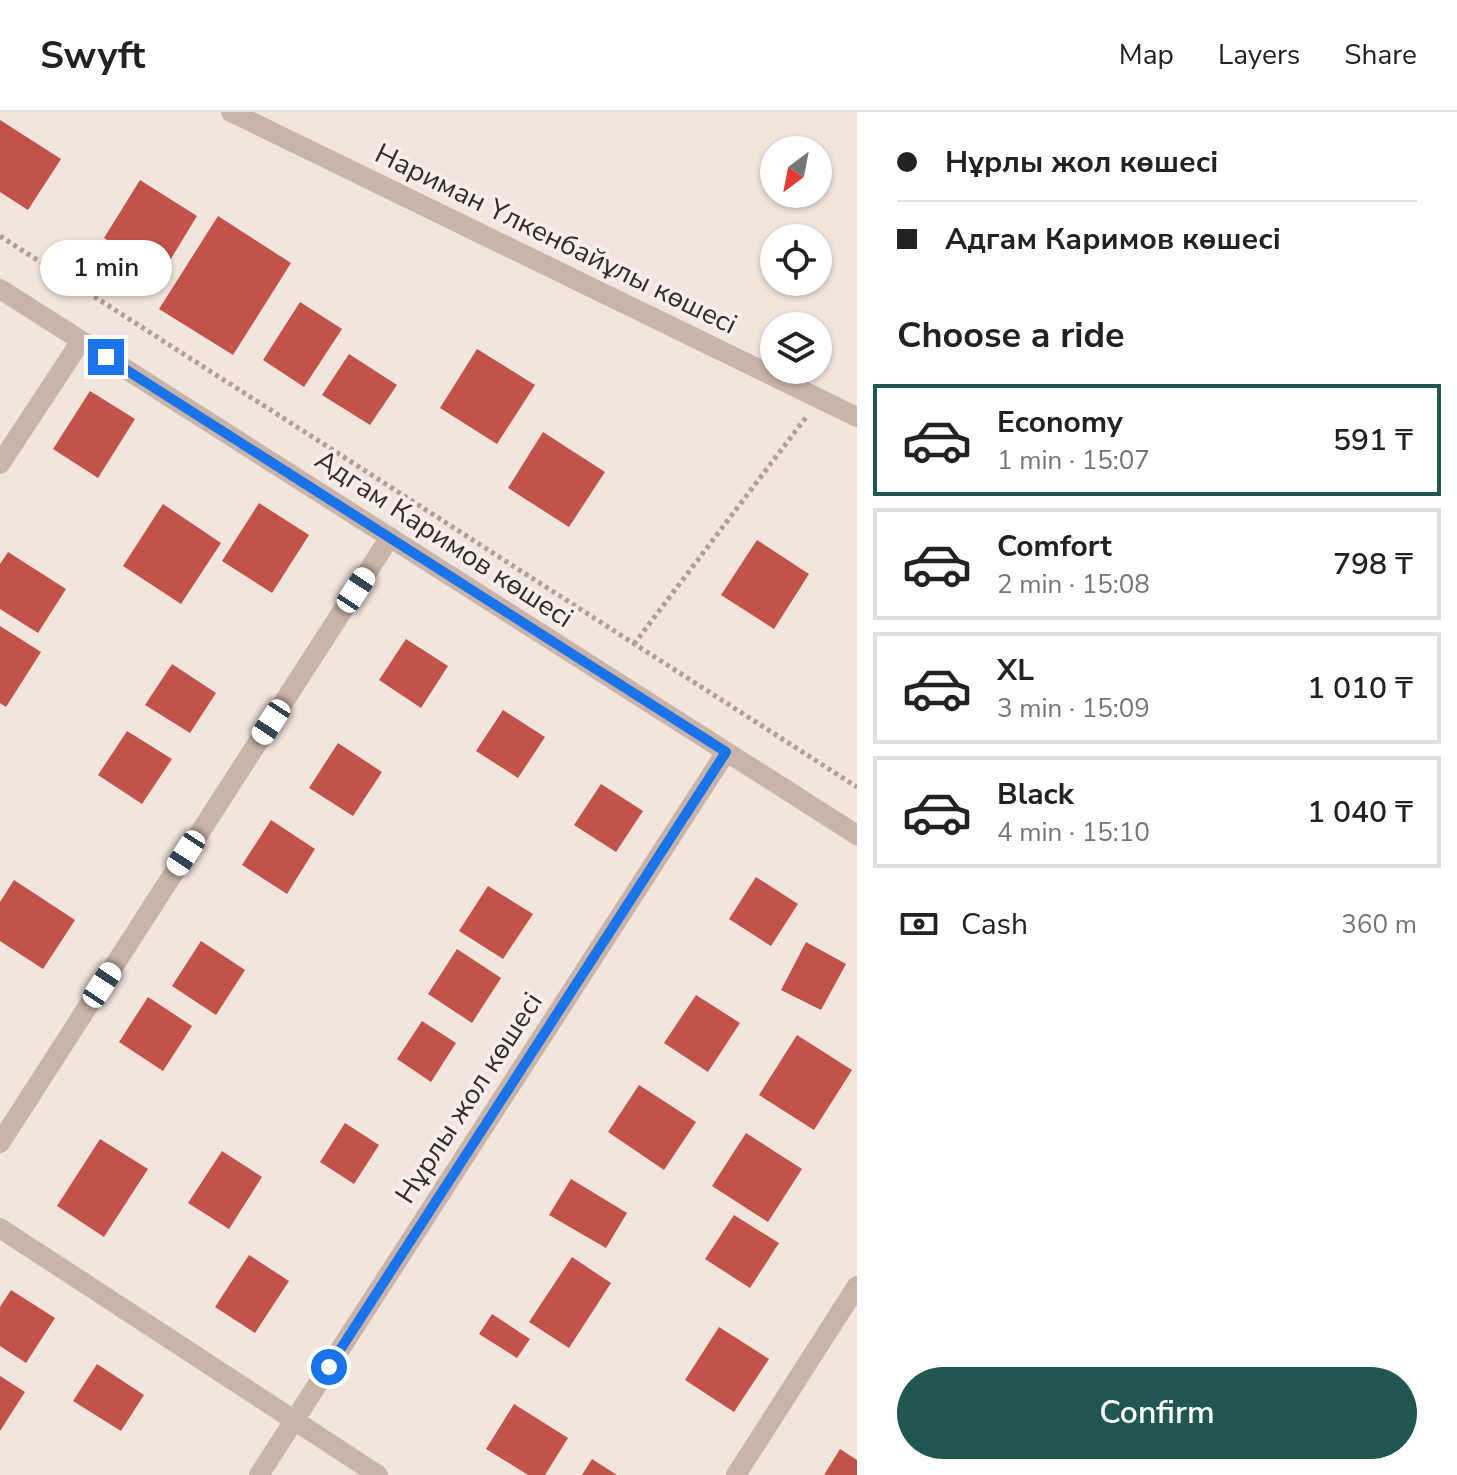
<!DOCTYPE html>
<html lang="en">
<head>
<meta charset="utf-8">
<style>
	body { margin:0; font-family:"Nunito Sans",sans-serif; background:#f6f6f6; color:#222; height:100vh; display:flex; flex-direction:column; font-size:30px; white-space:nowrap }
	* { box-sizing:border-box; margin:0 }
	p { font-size:26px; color:#767676 }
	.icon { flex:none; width:44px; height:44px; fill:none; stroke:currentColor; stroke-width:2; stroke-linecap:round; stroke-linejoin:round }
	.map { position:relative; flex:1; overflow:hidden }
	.details { display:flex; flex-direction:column; background:#fff; width:600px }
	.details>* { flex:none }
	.hud { display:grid; align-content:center; height:176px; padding:0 40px; background:#fff }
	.needle { width:52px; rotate:212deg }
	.tools { position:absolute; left:760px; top:24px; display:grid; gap:16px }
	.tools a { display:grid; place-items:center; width:72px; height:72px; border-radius:50%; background:#fff; box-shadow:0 2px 6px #0004; font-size:40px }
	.end { position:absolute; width:36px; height:36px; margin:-18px; border:10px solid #1a73e8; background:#fff; box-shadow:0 0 0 4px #fff }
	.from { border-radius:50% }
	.bubble { position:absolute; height:56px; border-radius:28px; background:#fff; box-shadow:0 2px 6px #0004; font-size:26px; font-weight:600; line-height:56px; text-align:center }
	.car { position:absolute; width:24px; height:48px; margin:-24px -12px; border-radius:10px; box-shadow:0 0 6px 2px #0007; background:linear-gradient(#fff 24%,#345 0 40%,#fff 0 76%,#345 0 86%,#fff 0) }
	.hud b { display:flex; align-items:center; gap:28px; height:76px; font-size:30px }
	.hud b+b { border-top:2px solid #e0e0e0 }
	.hud i { width:20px; height:20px; background:#222 }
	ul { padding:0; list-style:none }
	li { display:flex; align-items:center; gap:24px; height:112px; margin:0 16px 12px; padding:0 24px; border:4px solid #e0e0e0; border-radius:0px }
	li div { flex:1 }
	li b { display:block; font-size:30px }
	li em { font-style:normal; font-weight:600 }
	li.active { border-color:#205752 }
	li>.icon { width:72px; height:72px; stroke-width:1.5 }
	h2 { padding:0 40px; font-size:36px; line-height:96px }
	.pay { display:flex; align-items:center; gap:20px; height:88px; padding:0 40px; font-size:30px }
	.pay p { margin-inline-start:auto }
	.cta { display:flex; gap:16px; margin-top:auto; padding:16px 40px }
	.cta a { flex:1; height:92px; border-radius:48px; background:#205752; color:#fff; font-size:32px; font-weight:600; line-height:92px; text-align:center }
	header { display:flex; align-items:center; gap:48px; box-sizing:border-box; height:112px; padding:0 40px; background:#fff; border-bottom:2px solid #e0e0e0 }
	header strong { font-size:38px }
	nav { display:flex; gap:44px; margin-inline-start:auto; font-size:28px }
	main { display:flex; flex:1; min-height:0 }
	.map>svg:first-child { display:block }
</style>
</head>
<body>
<header>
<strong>Swyft</strong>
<nav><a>Map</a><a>Layers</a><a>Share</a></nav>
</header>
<main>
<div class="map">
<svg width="857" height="1363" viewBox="0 0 857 1363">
	<rect width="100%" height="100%" fill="#f2e5dd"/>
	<g fill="#c2534b">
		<polygon points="0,8 61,47 28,98 0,80"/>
		<polygon points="140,68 197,104 169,150 147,136 140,148 104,126"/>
		<polygon points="218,104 291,151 233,243 159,197"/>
		<polygon points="300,190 342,217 304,275 263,248"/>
		<polygon points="477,237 535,273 497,332 440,296"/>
		<polygon points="349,242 397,273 370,313 322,283"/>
		<polygon points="90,279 135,307 98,366 53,337"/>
		<polygon points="543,320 605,360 569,415 508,376"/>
		<polygon points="259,391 309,423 272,481 222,449"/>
		<polygon points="163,392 221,431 181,492 123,454"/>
		<polygon points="757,428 809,462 774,517 721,483"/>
		<polygon points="8,440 66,477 38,521 0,497 0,452"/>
		<polygon points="0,514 41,540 6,595 0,591"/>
		<polygon points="406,527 448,554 421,596 379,568"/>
		<polygon points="172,552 216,581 190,621 145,593"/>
		<polygon points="503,598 545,625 518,666 476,639"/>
		<polygon points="127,619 172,647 142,692 98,663"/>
		<polygon points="338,631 382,660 353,704 309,676"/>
		<polygon points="601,672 643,699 616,740 574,713"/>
		<polygon points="271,708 315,737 287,782 242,753"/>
		<polygon points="756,765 798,792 771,834 729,807"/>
		<polygon points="14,768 75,808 43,857 0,829 0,790"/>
		<polygon points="488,774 533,802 503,847 459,819"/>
		<polygon points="201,829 245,858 216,903 172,874"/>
		<polygon points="806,830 846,852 821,898 781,878"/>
		<polygon points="457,837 501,866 472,911 428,882"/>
		<polygon points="696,883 740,911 708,960 664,931"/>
		<polygon points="148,885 192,914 163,959 119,930"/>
		<polygon points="422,909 456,931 431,970 397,947"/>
		<polygon points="797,923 852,958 814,1018 759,983"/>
		<polygon points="639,973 696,1010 664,1058 608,1020"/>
		<polygon points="345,1011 379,1033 354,1072 320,1050"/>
		<polygon points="746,1021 802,1057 768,1110 712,1074"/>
		<polygon points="100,1027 148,1057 104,1125 57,1094"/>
		<polygon points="222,1039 262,1065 229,1117 188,1091"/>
		<polygon points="571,1067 627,1101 606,1136 549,1103"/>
		<polygon points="734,1103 779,1131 750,1176 705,1147"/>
		<polygon points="249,1143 289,1169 255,1221 215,1195"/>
		<polygon points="572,1145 611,1171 569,1236 529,1210"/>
		<polygon points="11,1178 55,1206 26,1251 0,1234 0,1195"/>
		<polygon points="492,1202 530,1227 517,1246 479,1222"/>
		<polygon points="719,1215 769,1247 734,1300 685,1268"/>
		<polygon points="97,1252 144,1283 121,1319 73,1289"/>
		<polygon points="0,1264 25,1280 0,1319"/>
		<polygon points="514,1292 568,1326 545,1363 528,1363 486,1337"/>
		<polygon points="840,1337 857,1348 857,1363 824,1363"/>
		<polygon points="592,1347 617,1363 582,1363"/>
	</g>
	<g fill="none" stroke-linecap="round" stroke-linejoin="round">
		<g stroke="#b59c94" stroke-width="5" stroke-dasharray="4 4" stroke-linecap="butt">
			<polyline points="0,124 857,675"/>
			<polyline points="634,532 807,304"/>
		</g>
		<g stroke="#cab3a9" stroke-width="20">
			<polyline points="231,0 857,305"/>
			<polyline points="0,177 857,723"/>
			<polyline points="0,352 81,229"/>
			<polyline points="0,1031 390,425"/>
			<polyline points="0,1116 378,1363"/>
			<polyline points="259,1363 726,640"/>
			<polyline points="736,1363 857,1174"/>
		</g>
	</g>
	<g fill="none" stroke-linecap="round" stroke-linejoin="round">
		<polyline stroke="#1a73e8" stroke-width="10" points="106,245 726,640 329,1255"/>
	</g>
	<g text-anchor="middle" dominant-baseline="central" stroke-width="7" stroke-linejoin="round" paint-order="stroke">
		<g font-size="28" fill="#372b29" stroke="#f9efea">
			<text transform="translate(556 127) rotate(26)">Нариман Үлкенбайұлы көшесі</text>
			<text transform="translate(444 427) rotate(33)">Адгам Каримов көшесі</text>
			<text transform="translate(469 986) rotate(-57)">Нұрлы жол көшесі</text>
		</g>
	</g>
</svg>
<div class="tools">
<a><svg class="needle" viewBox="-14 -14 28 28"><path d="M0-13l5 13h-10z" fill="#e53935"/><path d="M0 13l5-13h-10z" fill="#767676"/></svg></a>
<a><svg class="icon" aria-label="locate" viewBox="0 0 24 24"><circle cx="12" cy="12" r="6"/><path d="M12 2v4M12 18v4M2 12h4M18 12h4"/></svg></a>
<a><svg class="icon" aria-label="layers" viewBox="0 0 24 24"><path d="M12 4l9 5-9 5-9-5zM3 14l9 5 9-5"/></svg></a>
</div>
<i class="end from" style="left:329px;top:1255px"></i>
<i class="end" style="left:106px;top:245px"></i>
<div class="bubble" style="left:40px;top:128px;width:132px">1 min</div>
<i class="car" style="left:356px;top:478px;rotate:33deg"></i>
<i class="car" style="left:271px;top:610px;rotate:213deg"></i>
<i class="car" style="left:186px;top:741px;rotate:213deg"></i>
<i class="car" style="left:102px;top:873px;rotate:33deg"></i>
</div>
<section class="details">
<div class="hud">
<b><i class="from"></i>Нұрлы жол көшесі</b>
<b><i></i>Адгам Каримов көшесі</b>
</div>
<h2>Choose a ride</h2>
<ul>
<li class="active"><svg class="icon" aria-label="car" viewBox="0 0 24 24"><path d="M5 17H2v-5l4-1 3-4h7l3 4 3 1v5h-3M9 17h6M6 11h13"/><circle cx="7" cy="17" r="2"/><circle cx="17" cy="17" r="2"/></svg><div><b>Economy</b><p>1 min · 15:07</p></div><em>591 ₸</em></li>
<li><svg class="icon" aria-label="car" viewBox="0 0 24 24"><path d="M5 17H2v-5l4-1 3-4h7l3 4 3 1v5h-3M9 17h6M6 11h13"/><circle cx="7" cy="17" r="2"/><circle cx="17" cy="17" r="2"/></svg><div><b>Comfort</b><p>2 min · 15:08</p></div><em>798 ₸</em></li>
<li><svg class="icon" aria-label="car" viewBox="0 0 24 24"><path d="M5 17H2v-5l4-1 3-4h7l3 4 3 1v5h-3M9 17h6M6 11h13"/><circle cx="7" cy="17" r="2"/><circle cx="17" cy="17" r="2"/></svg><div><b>XL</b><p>3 min · 15:09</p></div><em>1 010 ₸</em></li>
<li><svg class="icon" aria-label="car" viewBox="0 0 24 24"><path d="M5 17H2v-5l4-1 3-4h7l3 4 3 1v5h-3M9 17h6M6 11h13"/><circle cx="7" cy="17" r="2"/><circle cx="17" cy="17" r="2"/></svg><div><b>Black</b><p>4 min · 15:10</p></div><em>1 040 ₸</em></li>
</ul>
<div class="pay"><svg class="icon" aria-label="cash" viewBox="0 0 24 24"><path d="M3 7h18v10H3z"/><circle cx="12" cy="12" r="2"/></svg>Cash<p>360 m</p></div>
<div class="cta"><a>Confirm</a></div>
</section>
</main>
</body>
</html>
